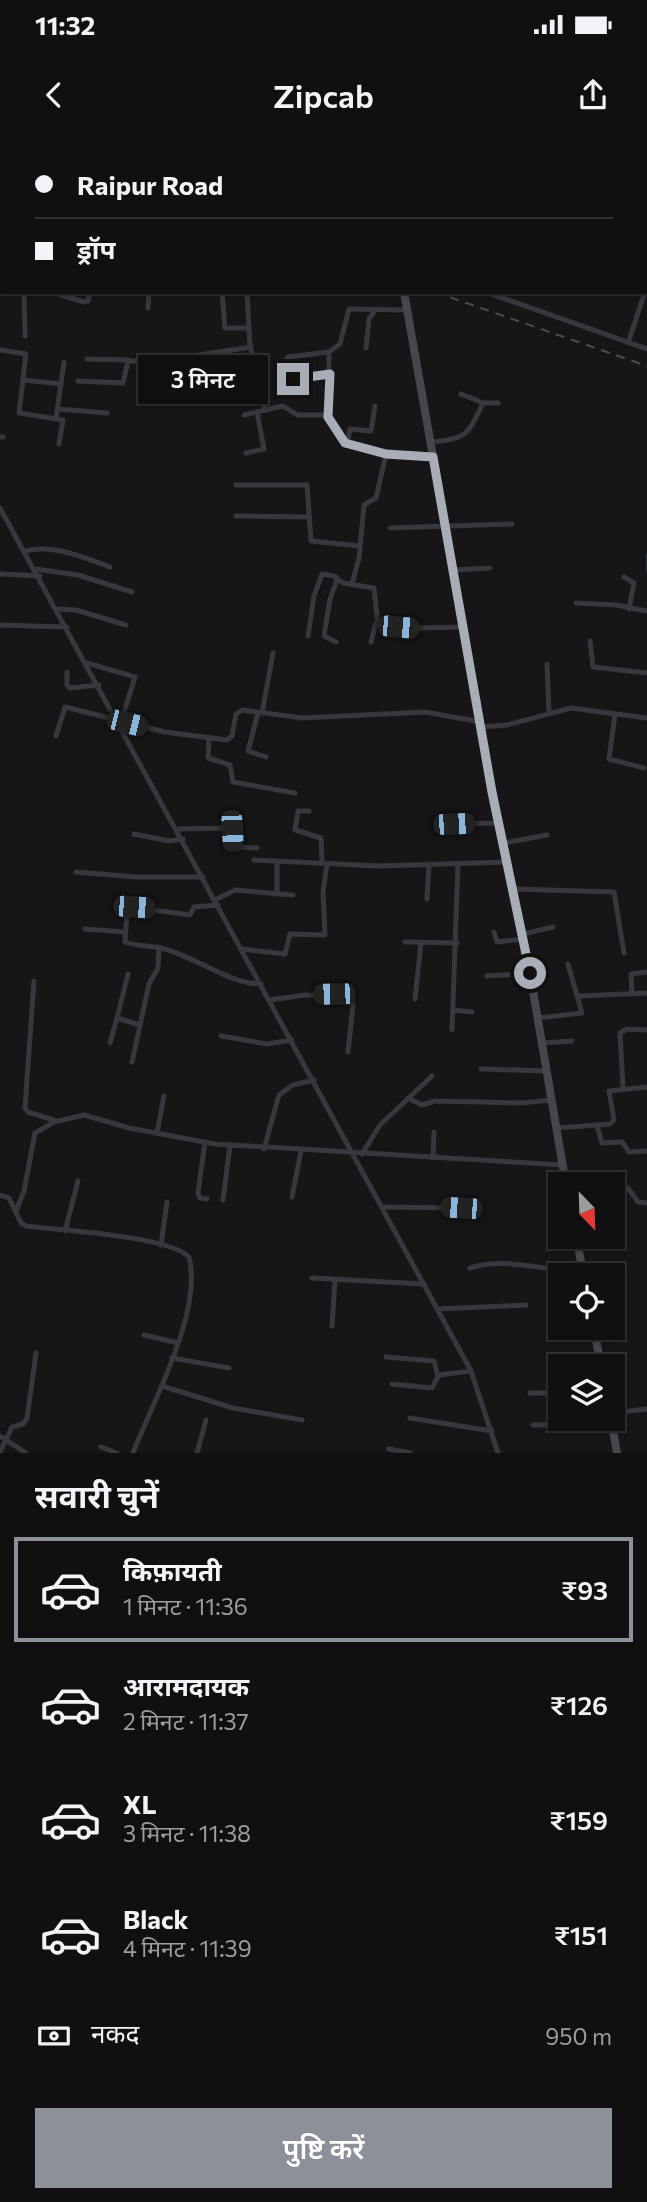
<!DOCTYPE html>
<html lang="hi">
<head>
<meta charset="utf-8">
<style>
	body { margin:0; font-family:Commissioner,"Noto Sans Devanagari",sans-serif; background:#19191b; color:#f1f3f6; height:100vh; display:flex; flex-direction:column; font-size:26px; white-space:nowrap }
	* { box-sizing:border-box; margin:0 }
	p { font-size:23px; color:#9c9d9f }
	.icon { flex:none; width:38px; height:38px; fill:none; stroke:currentColor; stroke-width:2; stroke-linecap:round; stroke-linejoin:round }
	.map { position:relative; height:1313px; overflow:hidden }
	.drawer { display:flex; flex-direction:column; background:#101012; flex:1 }
	.drawer>* { flex:none }
	.top-card { position:absolute; left:0px; top:0px; width:648px; height:154px; box-shadow:0 2px 5px #0004,0 0 0 2px #303032; display:grid; align-content:center; height:154px; padding:0 35px; background:#101012 }
	.needle { width:46px; rotate:157deg }
	.tools { position:absolute; left:548px; top:1032px; display:grid; gap:14px }
	.tools a { display:grid; place-items:center; width:77px; height:77px; border-radius:0px; background:#101012; box-shadow:0 2px 5px #0004,0 0 0 2px #303032; font-size:35px }
	.end { position:absolute; width:32px; height:32px; margin:-16px; border:9px solid #a8adb8; background:#111; box-shadow:0 0 0 4px #111 }
	.from { border-radius:50% }
	.bubble { position:absolute; height:49px; border-radius:0px; background:#101012; box-shadow:0 2px 5px #0004,0 0 0 2px #303032; font-size:23px; font-weight:600; line-height:49px; text-align:center }
	.car { position:absolute; width:21px; height:42px; margin:-21px -10px; border-radius:9px; box-shadow:0 0 5px 2px #0007; background:linear-gradient(#222 24%,#8ab4d8 0 40%,#222 0 76%,#8ab4d8 0 86%,#222 0) }
	.top-card b { display:flex; align-items:center; gap:24px; height:66px; font-size:26px }
	.top-card b+b { border-top:2px solid #303032 }
	.top-card i { width:18px; height:18px; background:#f1f3f6 }
	ul { padding:0; list-style:none }
	li { display:flex; align-items:center; gap:21px; height:105px; margin:0 14px 10px; padding:0 21px; border:4px solid transparent; border-radius:0px }
	li div { flex:1 }
	li b { display:block; font-size:26px }
	li em { font-style:normal; font-weight:600 }
	li.selected { border-color:#8c9099 }
	li>.icon { width:63px; height:63px; stroke-width:1.5 }
	h2 { padding:0 35px; font-size:32px; line-height:84px }
	.pay { display:flex; align-items:center; gap:18px; height:77px; padding:0 35px; font-size:26px }
	.pay p { margin-inline-start:auto }
	.primary-button { display:flex; gap:14px; margin-top:auto; padding:14px 35px }
	.primary-button a { flex:1; height:80px; border-radius:0px; background:#8c9099; color:#fff; font-size:28px; font-weight:600; line-height:80px; text-align:center }
	.status { display:flex; justify-content:space-between; align-items:center; height:49px; padding:0 35px; background:#101012; direction:ltr }
	.status svg { height:19px; fill:currentColor }
	header { display:flex; justify-content:space-between; align-items:center; height:91px; padding:0 35px; background:#101012; font-size:32px; font-weight:600 }
	.map>svg:first-child { display:block }
</style>
</head>
<body>
<div class="status"><b>11:32</b><svg viewBox="0 0 49 12"><path d="M0 12V9h3v3zM5 12V6h3v6zM10 12V3h3v9zM15 12V0h3v12zM26 1h20v11H26zM47 4h2v5h-2z"/></svg></div>
<header><svg class="icon" aria-label="back" viewBox="0 0 24 24"><path d="M15 5l-7 7 7 7"/></svg>Zipcab<svg class="icon" aria-label="share" viewBox="0 0 24 24"><path d="M12 15V3M7 8l5-5 5 5M5 13v7h14v-7"/></svg></header>
<div class="map">
<svg width="647" height="1313" viewBox="0 0 647 1313">
	<rect width="100%" height="100%" fill="#161618"/>
	<g fill="none" stroke-linecap="round" stroke-linejoin="round">
		<polyline stroke="#2c353c" stroke-width="2" points="647,415 647,431"/>
		<g stroke="#37383d" stroke-width="5">
			<polyline points="38,0 45,2"/>
			<polyline points="275,0 276,2"/>
			<polyline points="528,0 528,2"/>
			<polyline points="56,2 56,0"/>
			<polyline points="191,2 191,0"/>
			<polyline points="310,2 311,0"/>
			<polyline points="482,2 486,1"/>
			<polyline points="0,16 2,17"/>
			<polyline points="646,46 647,47"/>
			<polyline points="646,90 647,90"/>
			<polyline points="24,152 25,196"/>
			<polyline points="41,152 55,152"/>
			<polyline points="222,152 225,188 248,188"/>
			<polyline points="247,152 250,206 265,270"/>
			<polyline points="486,152 647,209"/>
			<polyline points="55,153 84,162 88,161 90,152"/>
			<polyline points="148,168 149,152"/>
			<polyline points="628,203 645,152"/>
			<polyline points="366,208 369,179 375,170"/>
			<polyline points="0,210 26,214 19,273 63,280 59,304"/>
			<polyline points="329,212 288,217 285,221 291,239 330,234"/>
			<polyline points="87,219 129,220"/>
			<polyline points="24,240 61,244"/>
			<polyline points="78,241 123,243 128,221 153,222 251,207"/>
			<polyline points="461,254 483,263"/>
			<polyline points="58,269 107,273"/>
			<polyline points="244,275 283,266 297,275 324,275 348,304 398,316 433,317"/>
			<polyline points="328,277 329,212 340,204 349,169 407,170"/>
			<polyline points="56,279 64,222"/>
			<polyline points="0,297 3,297"/>
			<path d="M431,302C468,299 468,294 483,263H498"/>
			<polyline points="347,304 350,289 371,291 375,266"/>
			<polyline points="246,313 264,309 257,272"/>
			<polyline points="236,345 307,345 311,401 360,406"/>
			<polyline points="0,368 471,1231 498,1313"/>
			<polyline points="236,376 310,377"/>
			<polyline points="390,388 512,384"/>
			<path d="M25,411C52,404 84,417 110,427"/>
			<polyline points="36,429 78,435 132,452"/>
			<polyline points="453,430 490,428"/>
			<polyline points="0,434 40,436"/>
			<polyline points="624,437 634,443 629,469"/>
			<polyline points="352,444 359,418 364,365 376,358 386,314"/>
			<polyline points="576,463 616,465 647,471"/>
			<polyline points="57,469 76,470 126,485"/>
			<polyline points="0,485 67,487"/>
			<polyline points="308,496 314,456 322,434 334,436 343,443 374,448 378,485 416,488 462,487"/>
			<polyline points="590,501 593,527 647,533"/>
			<polyline points="336,502 324,496 330,459 337,440"/>
			<polyline points="371,502 376,483"/>
			<polyline points="87,523 135,537 121,582"/>
			<polyline points="547,524 549,572"/>
			<polyline points="67,532 67,545 70,548 99,545"/>
			<polyline points="258,573 248,611 266,617"/>
			<polyline points="262,573 273,513"/>
			<polyline points="615,574 609,619 644,628"/>
			<polyline points="482,587 507,585 571,568 647,578"/>
			<polyline points="56,596 65,567 165,592 227,600 232,596 236,574 242,570 302,578 425,572 481,582"/>
			<polyline points="209,599 208,618 230,625 233,642 295,653"/>
			<polyline points="309,671 298,671 295,690 321,698 322,723"/>
			<polyline points="454,684 499,683"/>
			<polyline points="178,689 230,688 233,707 257,708"/>
			<polyline points="134,694 169,701 183,699"/>
			<polyline points="504,703 547,695"/>
			<polyline points="254,720 379,726 508,722"/>
			<polyline points="76,732 136,737 203,737"/>
			<polyline points="514,749 614,752 624,813"/>
			<polyline points="277,754 277,722"/>
			<polyline points="427,759 429,724"/>
			<polyline points="215,760 235,750 293,755"/>
			<path d="M218,765L194,767L190,775L130,767L127,771L125,802C138,807 154,805 168,810C198,819 231,844 261,844"/>
			<polyline points="85,789 125,792"/>
			<polyline points="494,792 497,802 524,799"/>
			<polyline points="523,794 553,787"/>
			<polyline points="405,802 457,803"/>
			<polyline points="242,809 285,814 290,794 325,795 323,752 327,724"/>
			<polyline points="128,834 117,878 140,885"/>
			<polyline points="487,836 530,833"/>
			<polyline points="34,841 25,968 28,972 57,981"/>
			<polyline points="632,854 631,834 647,832"/>
			<polyline points="579,856 647,853"/>
			<polyline points="415,859 421,803"/>
			<polyline points="270,860 305,855 350,857 353,865 348,912"/>
			<polyline points="453,870 472,872"/>
			<polyline points="538,878 582,873 568,824"/>
			<polyline points="452,890 458,723"/>
			<polyline points="221,896 267,904 292,900"/>
			<polyline points="110,903 117,878"/>
			<polyline points="542,903 572,901"/>
			<polyline points="132,922 149,844 158,828 159,807"/>
			<polyline points="481,929 547,931"/>
			<polyline points="623,947 620,893 627,889 647,890"/>
			<polyline points="408,958 422,965 435,961 521,963 552,960"/>
			<polyline points="597,985 602,1003 622,1002 629,1012 647,1011"/>
			<polyline points="557,988 610,984 614,980 609,951 647,947"/>
			<polyline points="157,993 164,956"/>
			<polyline points="205,1002 198,1053 200,1058 207,1059"/>
			<polyline points="264,1009 279,955 293,945 314,940"/>
			<polyline points="362,1014 380,985 432,936"/>
			<polyline points="433,1018 434,992"/>
			<polyline points="612,1048 628,1048 638,1062 647,1063"/>
			<path d="M0,1055L9,1058L21,1083L26,1086C59,1090 169,1096 189,1117C203,1172 153,1261 133,1313"/>
			<polyline points="292,1057 301,1011"/>
			<polyline points="223,1060 230,1005"/>
			<polyline points="382,1067 461,1068"/>
			<polyline points="16,1071 24,1051 35,993 54,982 84,975 129,988 215,1004 563,1025"/>
			<polyline points="65,1091 78,1041"/>
			<polyline points="161,1105 167,1062"/>
			<path d="M470,1128C508,1116 544,1132 583,1131"/>
			<polyline points="312,1138 424,1144"/>
			<polyline points="438,1169 526,1165"/>
			<polyline points="332,1186 335,1140"/>
			<polyline points="144,1195 178,1203"/>
			<polyline points="386,1217 434,1221 438,1237"/>
			<polyline points="172,1218 229,1228"/>
			<polyline points="392,1244 432,1248 439,1235 471,1231"/>
			<polyline points="162,1246 233,1268 302,1280"/>
			<polyline points="530,1253 560,1253"/>
			<polyline points="612,1273 647,1269"/>
			<polyline points="410,1278 492,1291"/>
			<polyline points="533,1285 612,1284"/>
			<polyline points="0,1296 26,1313"/>
			<polyline points="101,1307 117,1313"/>
			<polyline points="389,1309 410,1313"/>
			<polyline points="0,1312 12,1287 23,1284 27,1278 36,1213"/>
			<polyline points="197,1313 206,1280"/>
		</g>
		<g stroke="#45474d" stroke-width="8">
			<polyline points="373,0 374,2"/>
			<polyline points="79,2 85,0"/>
			<polyline points="0,28 2,28"/>
			<polyline points="404,152 492,652 530,833 566,1045"/>
			<polyline points="576,1097 584,1136"/>
			<polyline points="594,1188 601,1227"/>
			<polyline points="611,1279 617,1313"/>
		</g>
		<g stroke="#4a4c52" stroke-width="2" stroke-dasharray="9 7" stroke-linecap="butt">
			<polyline points="0,3 2,4"/>
			<polyline points="435,152 647,226"/>
		</g>
	</g>
	<g fill="none" stroke-linecap="round" stroke-linejoin="round">
		<polyline stroke="#a8adb8" stroke-width="9" points="293,239 330,234 328,277 345,303 386,314 433,317 492,652 530,833"/>
	</g>
</svg>
<div class="tools">
<a><svg class="needle" viewBox="-14 -14 28 28"><path d="M0-13l5 13h-10z" fill="#e53935"/><path d="M0 13l5-13h-10z" fill="#9c9d9f"/></svg></a>
<a><svg class="icon" aria-label="locate" viewBox="0 0 24 24"><circle cx="12" cy="12" r="6"/><path d="M12 2v4M12 18v4M2 12h4M18 12h4"/></svg></a>
<a><svg class="icon" aria-label="layers" viewBox="0 0 24 24"><path d="M12 4l9 5-9 5-9-5zM3 14l9 5 9-5"/></svg></a>
</div>
<i class="end from" style="left:530px;top:833px"></i>
<i class="end" style="left:293px;top:239px"></i>
<div class="bubble" style="left:138px;top:215px;width:130px">3 मिनट</div>
<i class="car" style="left:398px;top:487px;rotate:95deg"></i>
<i class="car" style="left:127px;top:583px;rotate:104deg"></i>
<i class="car" style="left:454px;top:684px;rotate:88deg"></i>
<i class="car" style="left:232px;top:691px;rotate:177deg"></i>
<i class="car" style="left:134px;top:767px;rotate:94deg"></i>
<i class="car" style="left:334px;top:854px;rotate:269deg"></i>
<i class="car" style="left:461px;top:1068px;rotate:273deg"></i>
<div class="top-card">
<b><i class="from"></i>Raipur Road</b>
<b><i></i>ड्रॉप</b>
</div>
</div>
<section class="drawer">
<h2>सवारी चुनें</h2>
<ul>
<li class="selected"><svg class="icon" aria-label="car" viewBox="0 0 24 24"><path d="M5 17H2v-5l4-1 3-4h7l3 4 3 1v5h-3M9 17h6M6 11h13"/><circle cx="7" cy="17" r="2"/><circle cx="17" cy="17" r="2"/></svg><div><b>किफ़ायती</b><p>1 मिनट · 11:36</p></div><em>₹93</em></li>
<li><svg class="icon" aria-label="car" viewBox="0 0 24 24"><path d="M5 17H2v-5l4-1 3-4h7l3 4 3 1v5h-3M9 17h6M6 11h13"/><circle cx="7" cy="17" r="2"/><circle cx="17" cy="17" r="2"/></svg><div><b>आरामदायक</b><p>2 मिनट · 11:37</p></div><em>₹126</em></li>
<li><svg class="icon" aria-label="car" viewBox="0 0 24 24"><path d="M5 17H2v-5l4-1 3-4h7l3 4 3 1v5h-3M9 17h6M6 11h13"/><circle cx="7" cy="17" r="2"/><circle cx="17" cy="17" r="2"/></svg><div><b>XL</b><p>3 मिनट · 11:38</p></div><em>₹159</em></li>
<li><svg class="icon" aria-label="car" viewBox="0 0 24 24"><path d="M5 17H2v-5l4-1 3-4h7l3 4 3 1v5h-3M9 17h6M6 11h13"/><circle cx="7" cy="17" r="2"/><circle cx="17" cy="17" r="2"/></svg><div><b>Black</b><p>4 मिनट · 11:39</p></div><em>₹151</em></li>
</ul>
<div class="pay"><svg class="icon" aria-label="cash" viewBox="0 0 24 24"><path d="M3 7h18v10H3z"/><circle cx="12" cy="12" r="2"/></svg>नकद<p>950 m</p></div>
<div class="primary-button"><a>पुष्टि करें</a></div>
</section>
</body>
</html>
